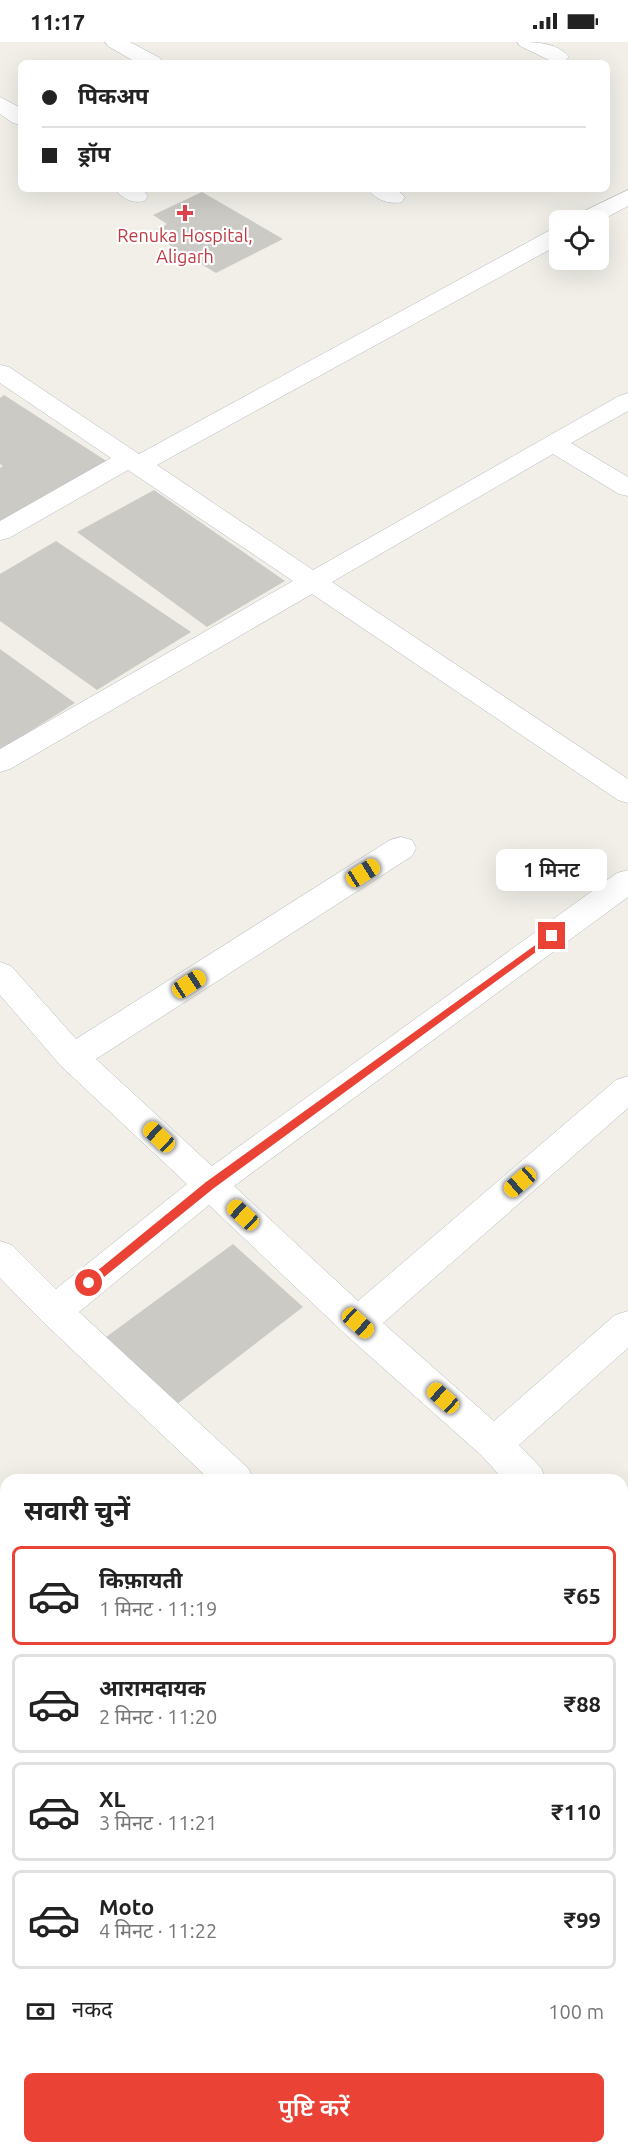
<!DOCTYPE html>
<html lang="hi">
<head>
<meta charset="utf-8">
<style>
	body { margin:0; font-family:Ubuntu,"Noto Sans Devanagari",sans-serif; background:#f2f2f2; color:#222; height:100vh; display:flex; flex-direction:column; font-size:22px; white-space:nowrap }
	* { box-sizing:border-box; margin:0 }
	p { font-size:20px; color:#767676 }
	.icon { flex:none; width:33px; height:33px; fill:none; stroke:currentColor; stroke-width:2; stroke-linecap:round; stroke-linejoin:round }
	.map { position:relative; flex:1; overflow:hidden }
	.side { position:absolute; left:0px; top:1432px; width:628px; height:680px; display:flex; flex-direction:column; background:#fff; border-radius:18px 18px 0 0; box-shadow:0 6px 24px #0002 }
	.side>* { flex:none }
	.hud { position:absolute; left:18px; top:18px; width:592px; height:132px; border-radius:9px; box-shadow:0 6px 24px #0002; display:grid; align-content:center; height:132px; padding:0 24px; background:#fff }
	.fabs { position:absolute; left:549px; top:168px; display:grid; gap:12px }
	.fabs a { display:grid; place-items:center; width:60px; height:60px; border-radius:9px; background:#fff; box-shadow:0 6px 24px #0002; font-size:30px }
	.end { position:absolute; width:27px; height:27px; margin:-14px; border:8px solid #ea4335; background:#fff; box-shadow:0 0 0 3px #fff }
	.from { border-radius:50% }
	.bubble { position:absolute; height:42px; border-radius:9px; background:#fff; box-shadow:0 6px 24px #0002; font-size:20px; font-weight:600; line-height:42px; text-align:center }
	.car { position:absolute; width:18px; height:36px; margin:-18px -9px; border-radius:8px; box-shadow:0 0 4px 2px #0007; background:linear-gradient(#f5c518 24%,#345 0 40%,#f5c518 0 76%,#345 0 86%,#f5c518 0) }
	.hud b { display:flex; align-items:center; gap:21px; height:57px; font-size:22px }
	.hud b+b { border-top:2px solid #e0e0e0 }
	.hud i { width:15px; height:15px; background:#222 }
	ul { padding:0; list-style:none }
	li { display:flex; align-items:center; gap:18px; height:99px; margin:0 12px 9px; padding:0 12px; border:3px solid #e0e0e0; border-radius:9px }
	li div { flex:1 }
	li b { display:block; font-size:22px }
	li em { font-style:normal; font-weight:600 }
	li.selected { border-color:#ea4335 }
	li>.icon { width:54px; height:54px; stroke-width:1.5 }
	h2 { padding:0 24px; font-size:27px; line-height:72px }
	.pay { display:flex; align-items:center; gap:15px; height:66px; padding:0 24px; font-size:22px }
	.pay p { margin-inline-start:auto }
	.action { display:flex; gap:12px; margin-top:auto; padding:12px 24px }
	.action a { flex:1; height:69px; border-radius:9px; background:#ea4335; color:#fff; font-size:24px; font-weight:600; line-height:69px; text-align:center }
	.status { display:flex; justify-content:space-between; align-items:center; height:42px; padding:0 30px; background:#fff; direction:ltr }
	.status svg { height:16px; fill:currentColor }
	.map>svg:first-child { display:block }
</style>
</head>
<body>
<div class="status"><b>11:17</b><svg viewBox="0 0 49 12"><path d="M0 12V9h3v3zM5 12V6h3v6zM10 12V3h3v9zM15 12V0h3v12zM26 1h20v11H26zM47 4h2v5h-2z"/></svg></div>
<div class="map">
<svg width="628" height="2111" viewBox="0 0 628 2111">
	<rect width="100%" height="100%" fill="#f1efe8"/>
	<g fill="#cccac5">
		<polygon points="202,150 283,197 216,231 150,191 167,182 153,173"/>
		<polygon points="4,353 108,420 0,482 0,426 3,424 0,422 0,356"/>
		<polygon points="154,448 285,539 207,585 77,490"/>
		<polygon points="56,499 191,590 97,648 0,579 0,532"/>
		<polygon points="0,607 75,661 0,708"/>
		<polygon points="233,1202 303,1265 172,1366 102,1298"/>
	</g>
	<g fill="none" stroke-linecap="round" stroke-linejoin="round">
		<g stroke="#b5b8bc" stroke-width="1">
			<g id="minor">
				<polygon points="105,0 130,0 160,16 163,21 137,21 108,4"/>
				<path d="M517,0C534,0 557,0 569,15L565,19H551L520,4Z"/>
				<polygon points="0,55 21,66 21,83 13,81 0,72"/>
				<path d="M115,147H142L148,154L145,159C133,162 122,157 115,147Z"/>
				<path d="M368,147H396L405,155L402,160C390,163 375,158 368,147Z"/>
				<polygon points="628,148 628,164 598,180 572,178 576,173"/>
				<polygon points="560,185 560,202 157,423 313,528 619,354 628,351 628,369 571,401 628,435 628,454 619,452 553,412 332,540 628,737 628,761 618,758 312,552 10,727 0,730 0,707 293,539 128,428 9,496 0,498 0,479 111,416 0,341 0,323 9,325 139,412 552,187"/>
				<polygon points="401,795 412,798 416,806 412,814 96,1017 212,1124 617,831 628,828 628,855 234,1144 358,1259 616,1038 628,1034 628,1066 383,1281 494,1379 615,1273 628,1269 628,1306 519,1403 541,1426 546,1438 504,1438 481,1413 345,1292 209,1163 79,1270 248,1426 254,1438 210,1438 42,1279 0,1236 0,1199 12,1203 56,1247 187,1142 61,1024 0,953 0,920 11,924 76,997 390,798"/>
				<polygon points="622,1530 628,1532 628,1575 622,1573"/>
				<polygon points="288,2106 334,2106 337,2111 290,2111"/>
			</g>
		</g>
		<g stroke="#f2c960" stroke-width="1">
			<g id="major">
				<polygon points="628,1509 628,1544 622,1546 622,1511"/>
				<polygon points="628,1552 628,1590 622,1592 622,1554"/>
				<polygon points="6,1947 6,1993 0,1996 0,1950"/>
				<polygon points="6,2002 6,2049 0,2051 0,2004"/>
			</g>
		</g>
		<use href="#minor" fill="#fff" fill-rule="evenodd"/>
		<use href="#major" fill="#fff2af" fill-rule="evenodd"/>
	</g>
	<polygon fill="#ea4335" points="552,891 555,892 555,896 214,1146 93,1244 86,1244 86,1238 206,1140"/>
	<path fill="#e0444e" stroke="#fff" stroke-width="2" d="M182 162h6v6h6v6h-6v6h-6v-6h-6v-6h6z"/>
	<g text-anchor="middle" dominant-baseline="central" stroke-width="4.5" stroke-linejoin="round" paint-order="stroke">
		<g font-size="18" fill="#be3a42" stroke="#fff">
			<text x="185" y="193">Renuka Hospital,<tspan x="185" dy="21">Aligarh</tspan></text>
		</g>
	</g>
</svg>
<div class="fabs">
<a><svg class="icon" aria-label="locate" viewBox="0 0 24 24"><circle cx="12" cy="12" r="6"/><path d="M12 2v4M12 18v4M2 12h4M18 12h4"/></svg></a>
</div>
<i class="end from" style="left:89px;top:1241px"></i>
<i class="end" style="left:552px;top:894px"></i>
<div class="bubble" style="left:496px;top:807px;width:111px">1 मिनट</div>
<i class="car" style="left:363px;top:831px;rotate:58deg"></i>
<i class="car" style="left:189px;top:942px;rotate:57deg"></i>
<i class="car" style="left:159px;top:1095px;rotate:313deg"></i>
<i class="car" style="left:520px;top:1140px;rotate:229deg"></i>
<i class="car" style="left:243px;top:1173px;rotate:313deg"></i>
<i class="car" style="left:358px;top:1281px;rotate:132deg"></i>
<i class="car" style="left:443px;top:1356px;rotate:312deg"></i>
<div class="hud">
<b><i class="from"></i>पिकअप</b>
<b><i></i>ड्रॉप</b>
</div>
<section class="side">
<h2>सवारी चुनें</h2>
<ul>
<li class="selected"><svg class="icon" aria-label="car" viewBox="0 0 24 24"><path d="M5 17H2v-5l4-1 3-4h7l3 4 3 1v5h-3M9 17h6M6 11h13"/><circle cx="7" cy="17" r="2"/><circle cx="17" cy="17" r="2"/></svg><div><b>किफ़ायती</b><p>1 मिनट · 11:19</p></div><em>₹65</em></li>
<li><svg class="icon" aria-label="car" viewBox="0 0 24 24"><path d="M5 17H2v-5l4-1 3-4h7l3 4 3 1v5h-3M9 17h6M6 11h13"/><circle cx="7" cy="17" r="2"/><circle cx="17" cy="17" r="2"/></svg><div><b>आरामदायक</b><p>2 मिनट · 11:20</p></div><em>₹88</em></li>
<li><svg class="icon" aria-label="car" viewBox="0 0 24 24"><path d="M5 17H2v-5l4-1 3-4h7l3 4 3 1v5h-3M9 17h6M6 11h13"/><circle cx="7" cy="17" r="2"/><circle cx="17" cy="17" r="2"/></svg><div><b>XL</b><p>3 मिनट · 11:21</p></div><em>₹110</em></li>
<li><svg class="icon" aria-label="car" viewBox="0 0 24 24"><path d="M5 17H2v-5l4-1 3-4h7l3 4 3 1v5h-3M9 17h6M6 11h13"/><circle cx="7" cy="17" r="2"/><circle cx="17" cy="17" r="2"/></svg><div><b>Moto</b><p>4 मिनट · 11:22</p></div><em>₹99</em></li>
</ul>
<div class="pay"><svg class="icon" aria-label="cash" viewBox="0 0 24 24"><path d="M3 7h18v10H3z"/><circle cx="12" cy="12" r="2"/></svg>नकद<p>100 m</p></div>
<div class="action"><a>पुष्टि करें</a></div>
</section>
</div>
</body>
</html>
